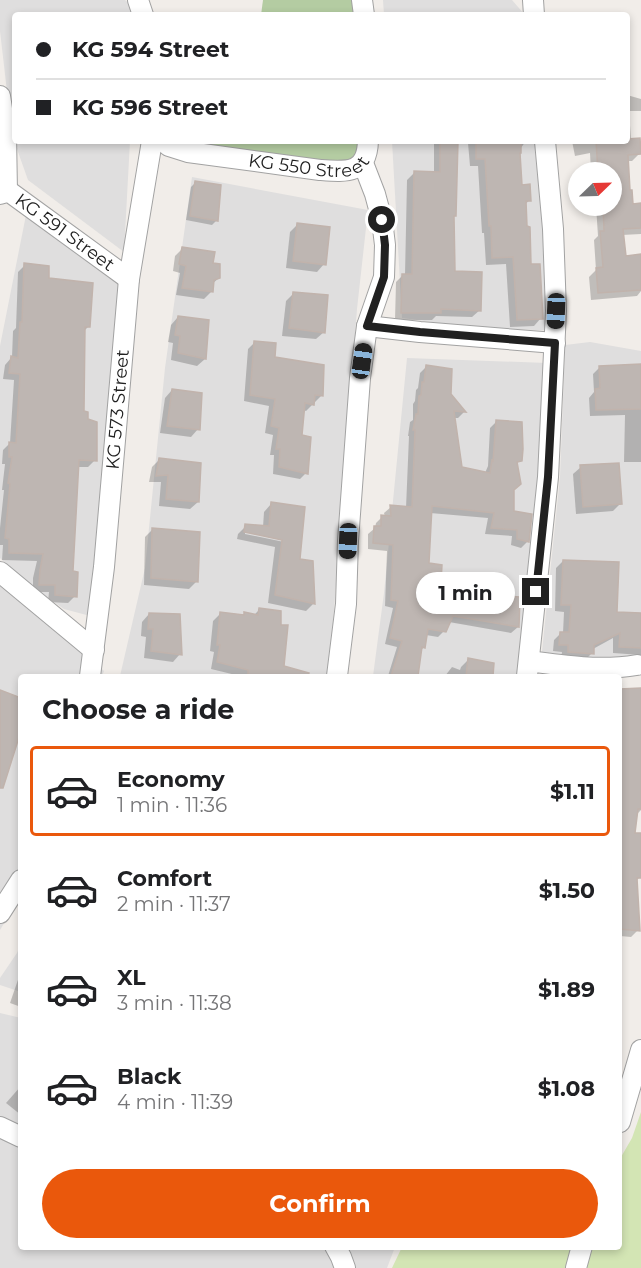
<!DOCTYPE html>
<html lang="en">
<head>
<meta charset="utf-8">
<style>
	body { margin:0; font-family:Montserrat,sans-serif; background:#f2f2f2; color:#202124; height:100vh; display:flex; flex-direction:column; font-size:22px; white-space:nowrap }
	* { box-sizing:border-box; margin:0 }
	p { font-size:20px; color:#757577 }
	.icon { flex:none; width:33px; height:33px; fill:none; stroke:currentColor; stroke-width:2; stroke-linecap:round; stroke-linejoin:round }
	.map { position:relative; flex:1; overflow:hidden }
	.details { position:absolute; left:18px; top:674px; width:604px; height:576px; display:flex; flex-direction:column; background:#fff; border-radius:6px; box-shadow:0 3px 9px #0003 }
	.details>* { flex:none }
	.banner { position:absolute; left:12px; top:12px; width:618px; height:132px; border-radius:6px; box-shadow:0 3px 9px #0003; display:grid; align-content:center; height:132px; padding:0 24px; background:#fff }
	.needle { width:39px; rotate:67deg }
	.tools { position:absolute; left:568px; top:162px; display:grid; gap:12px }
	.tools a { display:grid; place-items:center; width:54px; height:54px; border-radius:50%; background:#fff; box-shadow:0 3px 9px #0003; font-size:30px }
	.end { position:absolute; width:27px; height:27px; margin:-14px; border:8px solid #212121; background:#fff; box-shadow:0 0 0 3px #fff }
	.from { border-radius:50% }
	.bubble { position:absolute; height:42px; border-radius:21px; background:#fff; box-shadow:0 3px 9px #0003; font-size:20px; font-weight:700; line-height:42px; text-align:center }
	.car { position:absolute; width:18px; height:36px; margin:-18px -9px; border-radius:8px; box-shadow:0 0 4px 2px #0007; background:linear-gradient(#222 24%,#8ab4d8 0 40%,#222 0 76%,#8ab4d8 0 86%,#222 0) }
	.banner b { display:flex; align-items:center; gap:21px; height:57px; font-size:22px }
	.banner b+b { border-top:2px solid #e0e0e0 }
	.banner i { width:15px; height:15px; background:#202124 }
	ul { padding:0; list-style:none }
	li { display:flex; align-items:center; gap:18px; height:90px; margin:0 12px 9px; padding:0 12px; border:3px solid transparent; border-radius:6px }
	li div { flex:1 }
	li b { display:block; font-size:22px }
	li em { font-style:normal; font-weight:700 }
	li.active { border-color:#ea580c }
	li>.icon { width:54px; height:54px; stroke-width:1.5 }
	h2 { padding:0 24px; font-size:27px; line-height:72px }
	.cta { display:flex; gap:12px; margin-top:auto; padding:12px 24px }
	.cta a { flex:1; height:69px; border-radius:36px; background:#ea580c; color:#fff; font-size:24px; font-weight:700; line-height:69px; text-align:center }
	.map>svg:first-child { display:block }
</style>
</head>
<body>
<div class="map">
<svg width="641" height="1268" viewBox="0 0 641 1268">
	<rect width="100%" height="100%" fill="#f1ede9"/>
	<g fill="#dfdede">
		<polygon points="0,0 125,0 137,11 137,15 15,15 15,141 130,141 124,252 28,180 12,135 0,31"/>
		<polygon points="383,0 512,0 525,15 384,15"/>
		<polygon points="392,141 544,141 557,331 469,327 402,318"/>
		<polygon points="192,177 368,210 357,309 329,676 120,676 145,568 165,368"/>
		<polygon points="27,210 124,281 98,514 94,617 64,609 22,580 0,558 0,346"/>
		<polygon points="590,342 641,351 641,665 541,661 560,477 565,345"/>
		<polygon points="407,358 547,363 531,619 522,676 373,676 384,593"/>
		<polygon points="0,576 104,671 102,676 21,676 21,895 0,930"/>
		<polygon points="21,944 21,992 0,985 0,978 17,953"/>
		<polygon points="0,1013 21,1018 21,1246 395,1247 387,1268 0,1268"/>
	</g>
	<polygon fill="#d3e5b4" points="641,1112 641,1268 392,1268 402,1247 620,1246 620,1156 621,1157 632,1138"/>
	<g fill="#b4cca2">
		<polygon points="263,0 368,0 368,15 261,15"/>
		<polygon points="184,141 371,141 351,176 190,152"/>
	</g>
	<g fill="#0003" fill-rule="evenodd">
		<polygon points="627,95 641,99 641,111 629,111 631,140 639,154 632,161 627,161 631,205 641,205 641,234 622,235 625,258 641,260 641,291 637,296 591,300 589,277 596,270 594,240 598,236 596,206 612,206 612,172 591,172 590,153 575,156 572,141 627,141"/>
		<polygon points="434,141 526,141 520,149 521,186 530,200 524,205 530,266 541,318 534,326 510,327 506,264 486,265 484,233 482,233 478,166 470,166 468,143 456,143 453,217 453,272 480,310 472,317 436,316 432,320 395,320 396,282 403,275 405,275 407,180 414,173 434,174"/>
		<polygon points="196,182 217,220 212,225 186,220 191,187"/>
		<polygon points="297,225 324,264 317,272 286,268 290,232"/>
		<polygon points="182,249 211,264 219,278 212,284 212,291 204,299 176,295 180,273 173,271 175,256"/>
		<polygon points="25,265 47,279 88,327 84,331 82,413 95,460 88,467 77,467 72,572 75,596 68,603 48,602 49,592 33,592 33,578 37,561 2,560 3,545 0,545 0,528 4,490 2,490 5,464 2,464 3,450 10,443 14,380 3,379 5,365 12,357 13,331 16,328 18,272"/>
		<polygon points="293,294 324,332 316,339 282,336 286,301"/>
		<polygon points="178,317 205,359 197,366 171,360 173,343 168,342 171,325"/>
		<polygon points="255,342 322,395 315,402 313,401 313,404 306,411 303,410 300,436 306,473 300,479 273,474 274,455 270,455 273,435 265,433 269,406 244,401 248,349"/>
		<polygon points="641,366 641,462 624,462 625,415 590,416 589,398 594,392 593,374 600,367"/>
		<polygon points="426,367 464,412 458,418 453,418 460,468 485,473 488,466 490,428 497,421 520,460 516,465 512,513 528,541 521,548 511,545 512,536 485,534 488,518 430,513 427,565 439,600 467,602 469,582 475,576 505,597 518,627 511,633 449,622 444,631 438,637 426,635 424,647 420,651 416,676 388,676 397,647 385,644 393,608 385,606 387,551 368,549 368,534 375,528 376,523 382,517 385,517 384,513 391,507 406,508 409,436 408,436 410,422 413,420 413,404 415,401 416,390 418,388 420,373"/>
		<polygon points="172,390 198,429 191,437 160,433 165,398"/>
		<polygon points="160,459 198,502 190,509 159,506 161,482 149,482 152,467"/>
		<polygon points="581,467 620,504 613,511 576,514 573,474"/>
		<path d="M271,504L303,508L298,560L312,562L313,604L306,611L268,603L275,547L237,539L238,534L246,526L263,527L264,512ZM245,532H252L289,540V543L245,534Z"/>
		<polygon points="153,529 197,581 189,589 144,585 145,537"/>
		<polygon points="563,561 616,614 641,615 641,655 613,653 613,638 593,649 592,653 585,660 561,658 562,652 553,651 554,640 561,633 563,633 564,612 555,611 556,568"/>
		<polygon points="259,610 282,667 286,668 283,676 240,676 211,669 214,652 210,651 213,621 220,614 242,616 245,614 254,615"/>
		<polygon points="149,614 180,654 173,662 144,658 146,637 141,636 142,622"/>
		<polygon points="468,660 493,664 492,676 445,676 452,667 460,670 461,667"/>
		<polygon points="641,689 641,810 635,816 634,834 641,835 640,877 636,881 638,930 631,937 620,936 620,691"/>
		<polygon points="20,974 21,974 21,1007 10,1003"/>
		<polygon points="21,1086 21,1115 6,1103"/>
	</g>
	<g fill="#beb6b2" stroke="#c1b3ac" stroke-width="1.5">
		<polygon points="640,138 641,154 628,155 630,190 632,190 633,204 641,203 641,228 623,229 626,256 641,254 641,290 598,293 596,268 603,267 600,231 604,231 603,206 612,206 612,172 598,172 596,141 627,141 627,139"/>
		<polygon points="440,141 458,141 456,216 454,216 455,271 482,272 481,311 441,309 441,313 401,313 402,274 412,274 414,171 440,172"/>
		<polygon points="476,141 521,141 521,153 520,153 522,185 530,184 531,201 526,201 527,226 530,227 531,264 540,264 543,319 517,320 513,257 492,258 491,226 489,226 485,159 476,159"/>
		<polygon points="195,181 221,185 218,221 190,216"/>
		<polygon points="297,223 330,227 326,265 293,261"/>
		<polygon points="182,247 215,252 213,263 220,264 220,278 214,280 213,292 182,288 186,266 179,264"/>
		<polygon points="24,263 49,266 49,278 93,283 90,327 85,327 84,411 88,412 88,419 97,422 97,461 79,460 73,571 78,572 77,597 55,595 55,585 39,585 40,570 43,554 9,553 9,539 5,538 10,484 8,483 12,457 9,457 9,442 16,443 20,374 9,373 11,356 18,358 20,322 22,322"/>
		<polygon points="293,292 328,295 325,333 289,328"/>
		<polygon points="178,316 209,320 206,359 178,353 180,336 175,335"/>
		<polygon points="254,341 276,343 275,357 324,365 323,396 315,395 314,405 305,403 302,435 311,437 308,474 279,467 280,449 276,449 279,428 271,426 275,399 250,395"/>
		<polygon points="641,364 641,409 596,410 595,389 600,388 599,366"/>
		<polygon points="426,365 452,369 451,394 466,412 454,411 462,467 490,473 492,459 493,462 496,420 522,422 523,449 522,461 517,462 521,484 514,490 514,511 532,514 529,542 517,539 517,530 491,528 494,513 432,506 429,563 442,565 440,599 473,601 475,574 506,580 506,596 520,597 519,627 453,616 446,632 428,629 425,648 422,647 418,676 391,676 402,641 390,638 398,601 391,600 393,545 373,543 374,526 381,526 381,515 391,516 390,505 412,507 415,430 413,430 416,414 418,414 419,396 421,395 422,382 424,382"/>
		<polygon points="172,389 202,393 200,430 167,426"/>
		<polygon points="159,458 201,463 199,502 166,499 168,475 156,476"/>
		<polygon points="619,463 622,504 583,507 580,465"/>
		<polygon points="271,502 305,507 300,559 313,561 315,604 275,595 282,540 244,532 245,524 269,526"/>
		<polygon points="152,528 200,532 198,582 151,578"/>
		<polygon points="563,560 619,562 617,612 641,613 641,648 619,647 620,633 594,645 594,654 568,652 568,645 559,645 560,632 569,632 571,605 561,605"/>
		<polygon points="259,608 281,611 281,625 288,625 284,666 309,673 308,676 248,676 248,670 217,662 220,645 217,645 220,612 244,615 244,612 258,615"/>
		<polygon points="149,613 180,614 182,655 151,651 153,629 148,629"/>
		<polygon points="468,658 494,663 493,676 466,676"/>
		<polygon points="641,688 641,809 638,809 635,833 641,833 641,878 637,878 640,931 620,929 620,689"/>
		<polygon points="0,690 21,698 21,731 3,788 0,788"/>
	</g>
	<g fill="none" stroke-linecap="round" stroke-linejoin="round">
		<g stroke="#a2a2a2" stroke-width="22">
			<g id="minor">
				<polyline points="138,0 143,15"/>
				<polyline points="362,0 364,15"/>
				<polyline points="533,0 534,15"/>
				<polyline points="0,96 6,135 7,192"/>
				<path id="s1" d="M163,141L169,146L188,152L320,170C347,172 367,174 368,141"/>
				<path id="s2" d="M0,194L7,192L11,193L129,279"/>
				<polyline points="367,326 420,332 555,343"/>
				<polyline points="0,572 94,650"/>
				<path d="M529,661C565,666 601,671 637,665"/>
				<path id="s3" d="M90,676L104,567L129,279L152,141"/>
				<polyline points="337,676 346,604 348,541 360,378 367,326 384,277 385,245 382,220 375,194 363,163"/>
				<polyline points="527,676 548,477 556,311 553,229 545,141"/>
				<polyline points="0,913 21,880"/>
				<polyline points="620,1122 641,1050"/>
				<polyline points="0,1127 21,1137"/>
				<polyline points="335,1246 341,1257 345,1268"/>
				<polyline points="576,1268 582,1246"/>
			</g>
		</g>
		<use href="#minor" stroke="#fff" stroke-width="20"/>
	</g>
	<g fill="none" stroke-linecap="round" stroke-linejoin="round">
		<polyline stroke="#212121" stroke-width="8" points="382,220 385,245 384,277 367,326 420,332 555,343 548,477 536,592"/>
	</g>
	<g text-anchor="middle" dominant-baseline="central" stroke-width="4.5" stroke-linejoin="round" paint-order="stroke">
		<g font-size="18" fill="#212121" stroke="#fff">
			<text stroke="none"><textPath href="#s1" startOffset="150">KG 550 Street</textPath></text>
			<text stroke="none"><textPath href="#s2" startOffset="78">KG 591 Street</textPath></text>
			<text stroke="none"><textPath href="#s3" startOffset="268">KG 573 Street</textPath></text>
		</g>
	</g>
</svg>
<div class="tools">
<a><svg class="needle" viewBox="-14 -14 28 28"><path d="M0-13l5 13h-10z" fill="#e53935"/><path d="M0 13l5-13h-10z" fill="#757577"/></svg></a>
</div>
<i class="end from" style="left:382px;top:220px"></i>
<i class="end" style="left:536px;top:592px"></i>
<div class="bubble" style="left:416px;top:572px;width:99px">1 min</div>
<i class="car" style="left:556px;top:311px;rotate:182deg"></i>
<i class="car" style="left:362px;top:361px;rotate:8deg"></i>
<i class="car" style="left:348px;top:541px;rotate:182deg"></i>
<div class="banner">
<b><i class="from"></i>KG 594 Street</b>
<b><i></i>KG 596 Street</b>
</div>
<section class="details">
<h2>Choose a ride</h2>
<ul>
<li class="active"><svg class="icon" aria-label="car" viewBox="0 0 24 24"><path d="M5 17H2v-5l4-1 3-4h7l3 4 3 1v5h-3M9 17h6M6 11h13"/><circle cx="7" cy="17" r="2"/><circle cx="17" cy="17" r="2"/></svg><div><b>Economy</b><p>1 min · 11:36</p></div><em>$1.11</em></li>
<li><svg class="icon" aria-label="car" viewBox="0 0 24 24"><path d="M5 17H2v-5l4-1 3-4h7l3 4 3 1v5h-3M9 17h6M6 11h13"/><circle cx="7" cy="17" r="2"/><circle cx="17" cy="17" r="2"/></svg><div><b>Comfort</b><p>2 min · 11:37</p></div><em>$1.50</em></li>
<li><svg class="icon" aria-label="car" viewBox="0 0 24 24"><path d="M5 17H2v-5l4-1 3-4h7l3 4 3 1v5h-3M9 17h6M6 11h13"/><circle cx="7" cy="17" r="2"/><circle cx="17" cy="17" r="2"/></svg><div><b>XL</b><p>3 min · 11:38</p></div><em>$1.89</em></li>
<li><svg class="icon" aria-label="car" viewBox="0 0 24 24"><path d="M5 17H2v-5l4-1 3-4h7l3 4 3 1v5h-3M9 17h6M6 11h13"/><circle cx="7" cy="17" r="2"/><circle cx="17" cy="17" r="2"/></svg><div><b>Black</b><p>4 min · 11:39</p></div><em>$1.08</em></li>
</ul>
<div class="cta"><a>Confirm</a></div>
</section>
</div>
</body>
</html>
